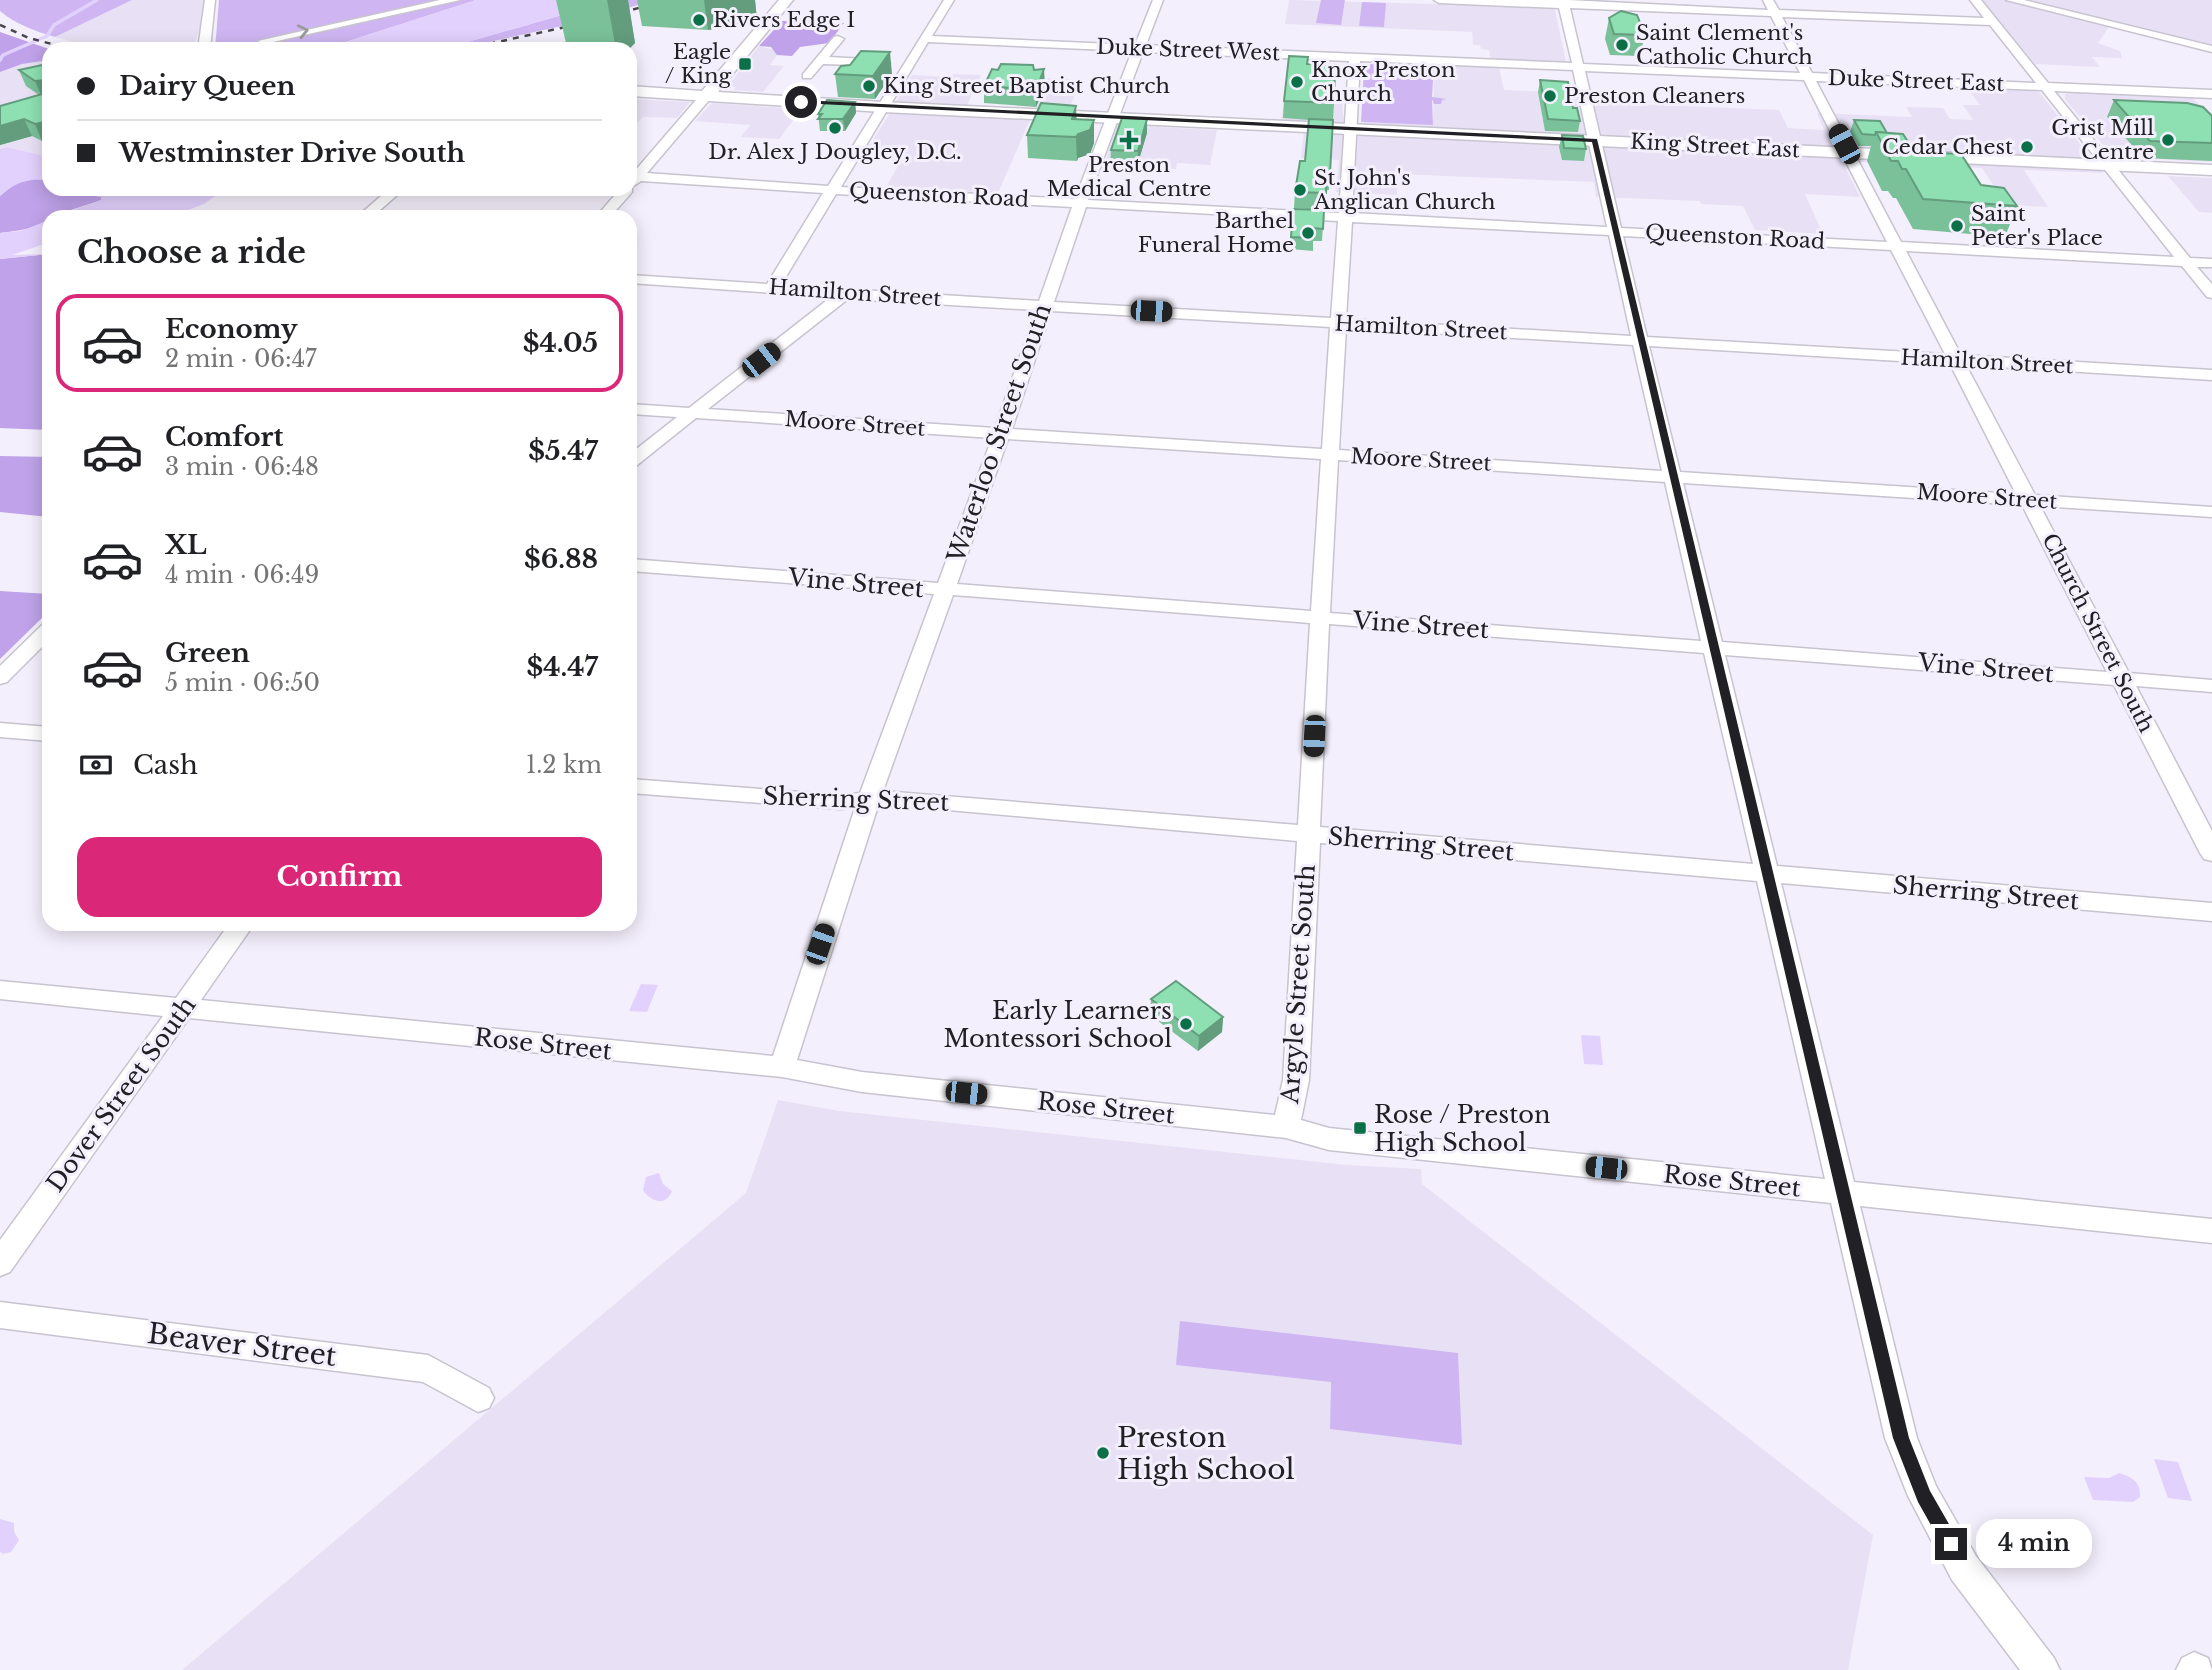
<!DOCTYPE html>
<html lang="en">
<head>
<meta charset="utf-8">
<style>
	body { margin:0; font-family:"Libre Baskerville",serif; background:#f6f6f6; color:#202124; height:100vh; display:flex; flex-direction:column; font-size:26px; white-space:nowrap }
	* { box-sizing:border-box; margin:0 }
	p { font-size:23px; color:#757577 }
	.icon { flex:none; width:38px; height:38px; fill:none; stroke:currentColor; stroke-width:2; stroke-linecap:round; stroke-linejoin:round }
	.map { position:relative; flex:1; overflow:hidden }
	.details { position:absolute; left:42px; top:210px; width:595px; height:721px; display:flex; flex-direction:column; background:#fff; border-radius:21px; box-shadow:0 4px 18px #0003 }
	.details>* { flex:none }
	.banner { position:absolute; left:42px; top:42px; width:595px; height:154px; border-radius:21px; box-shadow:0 4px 18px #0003; display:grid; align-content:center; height:154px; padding:0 35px; background:#fff }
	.end { position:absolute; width:32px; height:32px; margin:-16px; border:9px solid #212024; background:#fff; box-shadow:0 0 0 4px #fff }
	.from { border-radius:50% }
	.bubble { position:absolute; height:49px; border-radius:21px; background:#fff; box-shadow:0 4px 18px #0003; font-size:23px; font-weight:700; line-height:49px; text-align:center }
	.car { position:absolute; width:21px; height:42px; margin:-21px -10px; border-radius:9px; box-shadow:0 0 5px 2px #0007; background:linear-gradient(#222 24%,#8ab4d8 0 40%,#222 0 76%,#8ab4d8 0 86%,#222 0) }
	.banner b { display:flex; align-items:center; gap:24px; height:66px; font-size:26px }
	.banner b+b { border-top:2px solid #e0e0e0 }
	.banner i { width:18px; height:18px; background:#202124 }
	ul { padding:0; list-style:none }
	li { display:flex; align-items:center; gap:21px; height:98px; margin:0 14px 10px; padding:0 21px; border:4px solid transparent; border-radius:21px }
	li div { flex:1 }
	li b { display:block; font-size:26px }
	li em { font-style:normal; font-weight:700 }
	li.current { border-color:#db2777 }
	li>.icon { width:63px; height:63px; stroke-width:1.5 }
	h2 { padding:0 35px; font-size:32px; line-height:84px }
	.pay { display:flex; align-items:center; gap:18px; height:77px; padding:0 35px; font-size:26px }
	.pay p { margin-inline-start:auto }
	.button { display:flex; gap:14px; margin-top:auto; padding:14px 35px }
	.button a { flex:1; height:80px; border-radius:21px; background:#db2777; color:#fff; font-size:28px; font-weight:700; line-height:80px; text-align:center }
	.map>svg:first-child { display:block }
</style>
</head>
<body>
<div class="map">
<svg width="2212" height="1670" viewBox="0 0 2212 1670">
	<rect width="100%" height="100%" fill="#f4effc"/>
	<g fill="#e8e1f5">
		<polygon points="132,0 205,0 203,21 192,49 114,49 84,45 55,37"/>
		<polygon points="1289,0 1549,7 1555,10 1566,62 1491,60 1489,50 1481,49 1480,45 1473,45 1472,32 1285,24"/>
		<polygon points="1982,0 2212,0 2212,46 2113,21 2098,43 2120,51 2122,58 2092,57 2100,67 2035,64"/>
		<polygon points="759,46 775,50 777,55 770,65 784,66 763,92 734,90 736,87 728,86"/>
		<polygon points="49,60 49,96 0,107 0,72 22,64"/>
		<polygon points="1434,64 1499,67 1504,90 1629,95 1633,104 1779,110 1788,128 1824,130 1817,113 1912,117 1906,107 1943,108 1950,119 1973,120 1963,105 1980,105 1966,87 2032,89 2039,92 2103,173 2024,170 2048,207 2014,205 2007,205 1982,168 1842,161 1860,197 1805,194 1823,234 1755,230 1743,206 1701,204 1700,201 1596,197 1594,182 1397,174 1397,195 1336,192 1339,160 1301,158 1305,121 1281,120 1286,89 1342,91 1343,122 1433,124"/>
		<polygon points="950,74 981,75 967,105 896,102 912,75 948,77"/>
		<polygon points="1048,78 1081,80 1069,109 1036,108"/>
		<polygon points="2071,92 2190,96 2207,112 2212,112 2212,162 2113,157 2065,99 2065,94"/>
		<polygon points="630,99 690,102 677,118 643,117 630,129"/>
		<polygon points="712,103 802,109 779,139 741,137 750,125 695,121"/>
		<polygon points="49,110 49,157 7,147 0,149 0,122"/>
		<polygon points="890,113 1030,120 998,193 885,188 909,148 869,146"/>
		<polygon points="1117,125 1217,130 1210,165 1177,163 1176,169 1104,165"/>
		<polygon points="2168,176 2212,178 2212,213 2199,212"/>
		<polygon points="778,1100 839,1111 1347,1165 1421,1169 1422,1184 1873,1535 1848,1670 182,1670 746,1193"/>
	</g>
	<g fill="#cfb6f3">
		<path d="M0,0H132L55,37C35,31 17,25 0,11Z"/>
		<polygon points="219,0 476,0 324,49 215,49"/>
		<polygon points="629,0 656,0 571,24 457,49 443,49 597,5"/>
		<polygon points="1321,0 1345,0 1341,25 1316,23"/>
		<polygon points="1362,2 1386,3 1384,27 1359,26"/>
		<polygon points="1376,62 1434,64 1432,97 1447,99 1442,100 1441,104 1434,104 1432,99 1433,125 1361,122 1364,67"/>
		<polygon points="1180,1321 1458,1353 1462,1445 1330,1429 1331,1382 1176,1365"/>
	</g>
	<g fill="#bfa2e9">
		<polygon points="782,21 844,23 829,43 800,47 792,56 777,55 771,47 759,46"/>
		<polygon points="0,32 49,49 49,60 22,64 0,72"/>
		<path d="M33,179L49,180V189H89L91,195L102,197V200L49,217C41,229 15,231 0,233V196L14,184Z"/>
		<polygon points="49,254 49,430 0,428 0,259"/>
		<polygon points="0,456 49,457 49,485 45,488 49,489 49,517 0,512"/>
		<polygon points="0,591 49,594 49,611 0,659"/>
	</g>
	<g fill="#e3d1fd">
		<polygon points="476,0 629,0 597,5 443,49 324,49"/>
		<path d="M7,147L49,157V180C28,178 16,182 0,196V149Z"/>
		<polygon points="89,189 225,189 204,204 170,217 54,217 101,200 101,197 90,195"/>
		<polygon points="49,220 47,243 12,255 49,254 0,259 0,233 21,231"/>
		<polygon points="641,984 658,985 647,1012 629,1011"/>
		<polygon points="1581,1035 1600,1036 1603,1065 1584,1064"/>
		<path d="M659,1173L663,1184L672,1191C666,1207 651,1202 643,1190L646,1177Z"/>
		<polygon points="2154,1459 2178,1462 2192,1501 2168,1498"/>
		<path d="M2119,1473C2132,1477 2141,1482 2140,1497L2133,1502L2093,1500L2084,1477L2109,1478Z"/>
		<polygon points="0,1519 14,1523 14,1532 19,1540 11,1552 3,1554 0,1552"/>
	</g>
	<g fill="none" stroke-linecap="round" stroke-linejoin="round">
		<polyline stroke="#e3d1fd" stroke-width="3.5" points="0,60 3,55 47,36 54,25 97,0"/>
		<g stroke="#c7c3cf" stroke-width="3">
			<g id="minor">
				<polygon points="205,0 215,0 210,49 198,49"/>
				<polygon points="440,0 460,0 264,44 258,41"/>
				<path d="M944,0H954L932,36L1135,45L1153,0H1163L1146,45L1572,63L1559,8L1439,3L1434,0H1568L1768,10L1763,0H1773L1779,10L1984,18L1970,0H1981L2048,83L2212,90V98L2054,91L2190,258L2212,259V267H2197L2212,284V298L2207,297L2182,266L1906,251L1961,355L2212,370V380L1966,365L2035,495L2212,507V517L2040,506L2129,673L2212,680V692L2136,686L2212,831V861L2204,859L2200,853L2114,685L1725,655L1777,866L2212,903V921L1781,883L1854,1182L2212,1219V1243L1860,1206L1917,1438L1936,1486L1976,1556L2054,1658L2060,1670H2020L1952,1580L1908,1496L1885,1438L1831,1203L1329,1150L1286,1138L862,1092L782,1077L189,1018L10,1272L0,1276V1240L163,1016L0,999V981L176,998L229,924H254L201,1000L773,1056L855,808L840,809L630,793V779L840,795L860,793L934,594L630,571V559L938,583L992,438L696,418L636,466L630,467V454L677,417L630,414V404L689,408L831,297L630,283V275L767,284L823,193L641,181L632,187V192L610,217H596L620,189H630V172H634L702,93H710V99L647,173L828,186ZM1570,8L1771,16L1800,73L1583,64ZM1782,17L1990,25L2036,83L1812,73ZM928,42L1132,51L1075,199L841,187ZM1143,52L1349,61L1339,213L1088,200ZM1360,61L1573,70L1607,227L1352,213ZM1585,71L1804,80L1887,242L1621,228ZM1816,81L2042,90L2174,257L1901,242ZM836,194L1072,207L1039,301L781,285ZM1086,207L1338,221L1331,318L1054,302ZM1352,222L1609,235L1631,336L1346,319ZM1623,236L1891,250L1945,354L1647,337ZM848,299L1036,310L995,428L708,409ZM1051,311L1330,327L1322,449L1012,429ZM1346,328L1633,345L1662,471L1339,450ZM1649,346L1950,364L2016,494L1680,472ZM1008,439L1321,459L1311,611L957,584ZM1338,460L1665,482L1701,641L1330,613ZM1683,483L2022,505L2107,672L1722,642ZM953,595L1310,623L1298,825L883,791ZM1329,624L1704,653L1753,864L1320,827ZM892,805L1297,841L1283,1080L1275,1115L862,1072L797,1060L878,806ZM1320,843L1757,881L1825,1179L1329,1128L1301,1120L1309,1080Z"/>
				<polygon points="2006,0 2024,0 2212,46 2212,52"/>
				<polygon points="838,36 844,39 829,57 884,60 890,63 884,66 823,64 811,78 803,78 803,74 834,37"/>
				<polygon points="389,189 404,189 372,217 357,217"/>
				<polygon points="49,623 49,640 7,682 0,684 0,666 42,625"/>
				<polygon points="0,723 49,727 49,741 0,737"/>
				<polygon points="0,1302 428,1355 489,1388 494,1398 489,1408 478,1412 423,1382 0,1328"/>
				<polygon points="2194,1652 2208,1658 2212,1670 2176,1670 2182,1658"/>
			</g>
		</g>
		<g stroke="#c7c3cf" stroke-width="3">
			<polygon id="major" points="779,0 793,0 718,92 883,102 2212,165 2212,175 883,112 630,96 630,86 702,91"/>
		</g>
		<use href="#minor" fill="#fff" fill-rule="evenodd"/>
		<use href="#major" fill="#fff" fill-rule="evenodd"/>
		<g stroke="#48464c" stroke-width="2.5" stroke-dasharray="6 6" stroke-linecap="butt">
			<polyline points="610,16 667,0"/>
			<polyline points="0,25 29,38 71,49"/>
			<polyline points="466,49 579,24"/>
		</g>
	</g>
	<g fill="#7ac199">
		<polygon points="556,0 628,0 635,43 629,49 571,49 566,43"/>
		<polygon points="637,0 755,0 757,20 708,30 642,26"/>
		<polygon points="1609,18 1645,35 1640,56 1610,55 1605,39"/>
		<polygon points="1307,64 1334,103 1329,190 1326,190 1324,210 1294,208 1295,192 1305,161 1309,120 1283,118 1284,101"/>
		<polygon points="19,70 49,70 49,139 42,141 32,136 0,145 0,106 39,95 26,86"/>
		<polygon points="1034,70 1045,86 1036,107 984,103 984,86"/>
		<polygon points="835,74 892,74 875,99 838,97"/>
		<polygon points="1540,80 1573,108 1580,121 1578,132 1545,131 1538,92"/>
		<polygon points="2114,100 2212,116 2212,161 2143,158 2107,117"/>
		<polygon points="855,102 856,113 845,131 820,131 818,114"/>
		<polygon points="1076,119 1094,143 1090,154 1078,158 1077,161 1028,158 1027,135"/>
		<polygon points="1854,120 1887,133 1910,145 1919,152 1981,185 2017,206 2005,237 1913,229 1896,198 1893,198 1888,191 1882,191 1867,161 1871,146 1858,146 1850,132"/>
		<polygon points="1147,133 1137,166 1110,165 1111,150"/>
		<polygon points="1562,135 1586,149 1584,161 1562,160 1559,147"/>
		<polygon points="1293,209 1324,210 1322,241 1313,241 1313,251 1290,249"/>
		<polygon points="1151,999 1223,1017 1222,1032 1198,1051 1150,1015"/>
	</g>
	<g fill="#639d7d">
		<polygon points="607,0 628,0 635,43 629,49 616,49"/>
		<polygon points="704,0 755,0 757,20 708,30"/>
		<polygon points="890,52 892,74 875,99 873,76"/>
		<polygon points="1044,69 1045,86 1036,107 1036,90"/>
		<polygon points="44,80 45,87 49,96 42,97 35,81"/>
		<polygon points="855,102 856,113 845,131 843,119"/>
		<polygon points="1076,106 1077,129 1072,119"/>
		<polygon points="24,119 32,136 0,145 0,126"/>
		<polygon points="1147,119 1147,133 1137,166 1138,151"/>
		<polygon points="1094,120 1094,143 1090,154 1078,158 1077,161 1076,137 1078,134"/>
		<polygon points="49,121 49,139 42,141 35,124"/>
		<polygon points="1223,1017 1222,1032 1198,1051 1199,1036"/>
	</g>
	<g fill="#8ee0b2" stroke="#639d7d" stroke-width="2">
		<polygon points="1621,11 1637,15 1645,35 1614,34 1609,18"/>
		<polygon points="861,51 890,52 873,76 835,74 841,66 850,65"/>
		<polygon points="1289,56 1308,57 1307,64 1335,65 1334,103 1284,101"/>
		<polygon points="1001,64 1033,65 1034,70 1044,69 1036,90 984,86 992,69 998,70"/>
		<polygon points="42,65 49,70 49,90 45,87 44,80 35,81 19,70"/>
		<polygon points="1540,80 1568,82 1573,108 1577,108 1580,121 1548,119"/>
		<polygon points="49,92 49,121 35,124 24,119 0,126 0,106"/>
		<polygon points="827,100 855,102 843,119 818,119 822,114 818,114"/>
		<polygon points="2114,100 2187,103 2203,107 2212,116 2212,143 2150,141"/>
		<polygon points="1041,103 1076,106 1072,119 1094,120 1090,130 1078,134 1076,137 1027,135"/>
		<polygon points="1122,118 1147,119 1138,151 1111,150"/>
		<polygon points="1309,119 1333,120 1330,173 1327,173 1326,193 1295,192 1300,161 1305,161"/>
		<polygon points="1854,120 1880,121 1887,133 1876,132 1875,135 1862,134"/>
		<polygon points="1876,132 1903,134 1910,145 1915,145 1919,152 1961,154 1981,185 2004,188 2017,206 1923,199 1906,169 1902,169 1898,161 1891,161"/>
		<polygon points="1562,135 1583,136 1586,149 1564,148"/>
		<polygon points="1293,209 1324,210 1323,229 1314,228 1314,238 1291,237"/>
		<polygon points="1176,981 1223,1017 1199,1036 1151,999"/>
	</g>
	<defs><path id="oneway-chevron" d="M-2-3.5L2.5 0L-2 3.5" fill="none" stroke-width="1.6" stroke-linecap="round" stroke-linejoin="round" transform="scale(1.75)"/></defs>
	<use stroke="#9b9b9c" href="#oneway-chevron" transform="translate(303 31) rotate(-13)"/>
	<polygon fill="#212024" points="801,100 1597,139 1909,1438 1930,1491 1957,1538 1959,1544 1957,1550 1951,1552 1945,1550 1918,1502 1893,1438 1592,142 799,103"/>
	<g fill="#0b7047" stroke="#f4effc" stroke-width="2.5">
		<circle cx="699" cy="20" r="7"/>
		<circle cx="1622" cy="45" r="7"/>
		<rect x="738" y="57" width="14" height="14" rx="3.5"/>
		<circle cx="1297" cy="82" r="7"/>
		<circle cx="869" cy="86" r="7"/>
		<circle cx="1550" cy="96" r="7"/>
		<circle cx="835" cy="128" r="7"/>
		<path d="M1125.5 129.5h7v7h7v7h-7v7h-7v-7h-7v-7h7z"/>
		<circle cx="2168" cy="140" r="7"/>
		<circle cx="2027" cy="147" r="7"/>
		<circle cx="1300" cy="190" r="7"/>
		<circle cx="1957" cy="226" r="7"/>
		<circle cx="1308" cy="233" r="7"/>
		<circle cx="1186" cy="1024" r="7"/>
		<rect x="1353" y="1121" width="14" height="14" rx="3.5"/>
		<circle cx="1103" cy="1453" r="7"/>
	</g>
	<g text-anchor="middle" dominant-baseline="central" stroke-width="6" stroke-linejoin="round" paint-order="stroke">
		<g font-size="21" fill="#212024" stroke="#f4effc" text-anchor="start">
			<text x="713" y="20">Rivers Edge I</text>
			<text x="1636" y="33">Saint Clement's<tspan x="1636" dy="24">Catholic Church</tspan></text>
			<text x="731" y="52" text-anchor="end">Eagle<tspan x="731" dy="24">/ King</tspan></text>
			<text x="1311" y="70">Knox Preston<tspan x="1311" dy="24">Church</tspan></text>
			<text x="883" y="86">King Street Baptist Church</text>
			<text x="1564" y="96">Preston Cleaners</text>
			<text x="2154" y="128" text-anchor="end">Grist Mill<tspan x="2154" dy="24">Centre</tspan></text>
			<text x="2013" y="147" text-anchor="end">Cedar Chest</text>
			<text x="835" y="152" text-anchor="middle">Dr. Alex J Dougley, D.C.</text>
			<text x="1129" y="165" text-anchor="middle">Preston<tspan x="1129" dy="24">Medical Centre</tspan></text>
			<text x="1314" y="178">St. John's<tspan x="1314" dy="24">Anglican Church</tspan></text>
			<text x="1971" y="214">Saint<tspan x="1971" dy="24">Peter's Place</tspan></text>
			<text x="1294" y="221" text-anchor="end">Barthel<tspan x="1294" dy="24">Funeral Home</tspan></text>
		</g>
		<g font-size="21" fill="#212024" stroke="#f4effc">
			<text transform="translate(1188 50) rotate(2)">Duke Street West</text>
			<text transform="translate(1916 81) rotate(2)">Duke Street East</text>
			<text transform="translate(1715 146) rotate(3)">King Street East</text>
			<text transform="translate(939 195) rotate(3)">Queenston Road</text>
			<text transform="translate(1735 237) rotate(3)">Queenston Road</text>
			<text transform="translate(855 293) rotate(4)">Hamilton Street</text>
			<text transform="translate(1421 328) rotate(3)">Hamilton Street</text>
			<text transform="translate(1987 362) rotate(3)">Hamilton Street</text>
			<text transform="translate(855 424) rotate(4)">Moore Street</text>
			<text transform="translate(1421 460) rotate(3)">Moore Street</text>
			<text transform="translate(1987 497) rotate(4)">Moore Street</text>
			<text transform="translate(2098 633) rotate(63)">Church Street South</text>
		</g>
		<g font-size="24" fill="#212024" stroke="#f4effc">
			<text transform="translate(999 433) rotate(-71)">Waterloo Street South</text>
			<text transform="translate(856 583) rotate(5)">Vine Street</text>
			<text transform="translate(1421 625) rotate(4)">Vine Street</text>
			<text transform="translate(1986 668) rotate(5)">Vine Street</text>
			<text transform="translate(856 799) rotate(2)">Sherring Street</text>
			<text transform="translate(1421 844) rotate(5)">Sherring Street</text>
			<text transform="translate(1986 893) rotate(5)">Sherring Street</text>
			<text transform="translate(1298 984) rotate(-86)">Argyle Street South</text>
			<text transform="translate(543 1044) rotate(6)">Rose Street</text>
			<text transform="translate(121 1094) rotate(-54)">Dover Street South</text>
			<text transform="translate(1106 1108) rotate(6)">Rose Street</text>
			<text transform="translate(1732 1181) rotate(6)">Rose Street</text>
		</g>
		<g font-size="24" fill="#212024" stroke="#f4effc" text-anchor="end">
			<text x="1172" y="1010">Early Learners<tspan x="1172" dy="28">Montessori School</tspan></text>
			<text x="1374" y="1114" text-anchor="start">Rose / Preston<tspan x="1374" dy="28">High School</tspan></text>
		</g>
		<g font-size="28" fill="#212024" stroke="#f4effc">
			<text transform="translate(242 1345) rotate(7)">Beaver Street</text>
		</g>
		<g font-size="28" fill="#212024" stroke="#f4effc" text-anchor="start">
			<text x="1117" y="1437">Preston<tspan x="1117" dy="32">High School</tspan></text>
		</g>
	</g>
</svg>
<i class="end from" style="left:801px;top:102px"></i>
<i class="end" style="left:1951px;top:1544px"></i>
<div class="bubble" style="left:1976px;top:1519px;width:116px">4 min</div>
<i class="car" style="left:1844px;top:144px;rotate:332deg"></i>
<i class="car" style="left:1151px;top:311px;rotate:93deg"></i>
<i class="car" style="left:761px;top:360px;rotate:52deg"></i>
<i class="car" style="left:1314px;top:736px;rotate:183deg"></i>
<i class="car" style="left:820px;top:944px;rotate:19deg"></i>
<i class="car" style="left:966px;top:1093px;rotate:96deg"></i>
<i class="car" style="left:1606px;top:1168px;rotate:276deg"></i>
<div class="banner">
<b><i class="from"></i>Dairy Queen</b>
<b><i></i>Westminster Drive South</b>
</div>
<section class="details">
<h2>Choose a ride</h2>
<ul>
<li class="current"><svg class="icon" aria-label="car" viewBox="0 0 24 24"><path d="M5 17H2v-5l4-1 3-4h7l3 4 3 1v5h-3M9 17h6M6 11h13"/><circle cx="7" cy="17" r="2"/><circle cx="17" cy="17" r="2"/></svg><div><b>Economy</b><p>2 min · 06:47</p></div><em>$4.05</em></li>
<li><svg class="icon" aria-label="car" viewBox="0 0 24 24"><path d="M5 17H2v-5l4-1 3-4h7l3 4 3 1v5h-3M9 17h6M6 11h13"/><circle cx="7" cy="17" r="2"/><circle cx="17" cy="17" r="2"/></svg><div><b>Comfort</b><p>3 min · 06:48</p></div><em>$5.47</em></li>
<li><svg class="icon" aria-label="car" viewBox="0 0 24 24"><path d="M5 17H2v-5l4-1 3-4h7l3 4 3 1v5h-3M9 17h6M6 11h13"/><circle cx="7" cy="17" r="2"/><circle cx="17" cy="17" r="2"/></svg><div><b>XL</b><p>4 min · 06:49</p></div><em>$6.88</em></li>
<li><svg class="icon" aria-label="car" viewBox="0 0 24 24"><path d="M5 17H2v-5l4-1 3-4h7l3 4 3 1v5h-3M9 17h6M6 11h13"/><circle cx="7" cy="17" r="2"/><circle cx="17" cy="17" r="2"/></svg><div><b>Green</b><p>5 min · 06:50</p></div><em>$4.47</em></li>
</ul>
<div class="pay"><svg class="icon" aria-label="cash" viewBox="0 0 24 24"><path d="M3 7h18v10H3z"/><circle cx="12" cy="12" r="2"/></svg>Cash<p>1.2 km</p></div>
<div class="button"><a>Confirm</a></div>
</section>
</div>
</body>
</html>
